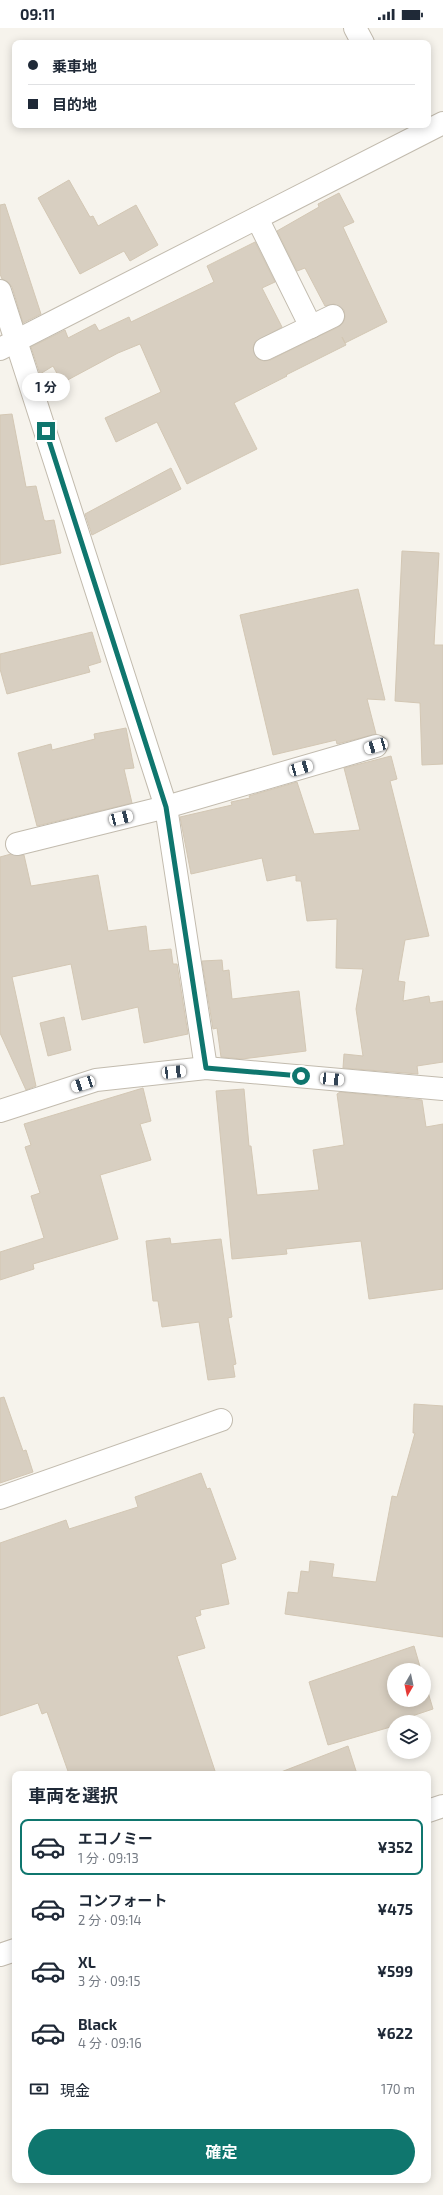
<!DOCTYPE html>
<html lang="ja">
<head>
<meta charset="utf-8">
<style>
	body { margin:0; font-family:"Exo 2","Noto Sans JP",sans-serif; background:#f2f2f3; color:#1f2937; height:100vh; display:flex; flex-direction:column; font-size:15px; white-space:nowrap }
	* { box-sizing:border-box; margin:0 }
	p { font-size:13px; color:#747a83 }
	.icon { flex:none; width:22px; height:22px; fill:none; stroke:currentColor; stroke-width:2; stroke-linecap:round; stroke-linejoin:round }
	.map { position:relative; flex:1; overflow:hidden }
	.side { position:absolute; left:12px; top:1743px; width:419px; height:412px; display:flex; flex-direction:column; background:#fff; border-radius:8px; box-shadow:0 2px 10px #0003 }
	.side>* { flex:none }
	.hud { position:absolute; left:12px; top:12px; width:419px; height:88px; border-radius:8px; box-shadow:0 2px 10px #0003; display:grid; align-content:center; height:88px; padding:0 16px; background:#fff }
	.needle { width:26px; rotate:189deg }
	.buttons { position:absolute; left:387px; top:1635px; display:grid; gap:8px }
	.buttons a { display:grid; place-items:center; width:44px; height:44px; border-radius:50%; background:#fff; box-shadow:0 2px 10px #0003; font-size:20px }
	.end { position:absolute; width:18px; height:18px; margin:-9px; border:5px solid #0f766e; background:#fff; box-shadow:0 0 0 2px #fff }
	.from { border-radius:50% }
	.bubble { position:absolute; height:28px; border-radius:14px; background:#fff; box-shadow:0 2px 10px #0003; font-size:13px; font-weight:700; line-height:28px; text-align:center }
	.car { position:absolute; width:12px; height:24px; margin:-12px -6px; border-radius:5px; box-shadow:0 0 3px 1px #0007; background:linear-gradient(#fff 24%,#345 0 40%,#fff 0 76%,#345 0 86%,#fff 0) }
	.hud b { display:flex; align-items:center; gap:14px; height:38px; font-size:15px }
	.hud b+b { border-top:1px solid #e0e1e3 }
	.hud i { width:10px; height:10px; background:#1f2937 }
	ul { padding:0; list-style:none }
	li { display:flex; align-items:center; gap:12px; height:56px; margin:0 8px 6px; padding:0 8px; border:2px solid transparent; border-radius:8px }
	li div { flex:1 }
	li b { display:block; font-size:15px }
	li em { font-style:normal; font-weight:700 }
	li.current { border-color:#0f766e }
	li>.icon { width:36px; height:36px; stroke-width:1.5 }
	h2 { padding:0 16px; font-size:18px; line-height:48px }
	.pay { display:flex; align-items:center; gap:10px; height:44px; padding:0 16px; font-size:15px }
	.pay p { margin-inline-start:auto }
	.button { display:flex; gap:8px; margin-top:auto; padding:8px 16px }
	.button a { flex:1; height:46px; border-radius:24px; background:#0f766e; color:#fff; font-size:16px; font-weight:700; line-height:46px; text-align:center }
	.status { display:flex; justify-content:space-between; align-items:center; height:28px; padding:0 20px; background:#fff; direction:ltr }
	.status svg { height:11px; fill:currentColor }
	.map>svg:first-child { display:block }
</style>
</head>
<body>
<div class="status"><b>09:11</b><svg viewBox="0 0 49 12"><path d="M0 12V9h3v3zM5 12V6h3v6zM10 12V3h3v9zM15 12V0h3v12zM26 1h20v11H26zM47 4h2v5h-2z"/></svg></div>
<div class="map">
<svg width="443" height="2167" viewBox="0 0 443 2167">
	<rect width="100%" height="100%" fill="#f6f3ec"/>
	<g fill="#d8cfc1" stroke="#d3c7b4">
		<polygon points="69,152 90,189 93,188 98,198 136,177 158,217 130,233 124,223 80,246 38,170"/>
		<polygon points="339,165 354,194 343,199 387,294 345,315 342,309 346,317 286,347 287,348 234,375 257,421 187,456 157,394 116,414 105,390 161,364 140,316 118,325 62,355 53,338 40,346 31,319 65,302 68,310 95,296 99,303 129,289 131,294 214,254 207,238 255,214 275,254 262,260 282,299 255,314 253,320 258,331 264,333 270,332 338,299 343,295 345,289 344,282 334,276 325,278 305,240 297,243 277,203 319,179 318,176"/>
		<polygon points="5,176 41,286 23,295 12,259 8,254 2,251 0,246 0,177"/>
		<polygon points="12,386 26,459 36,458 44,492 46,493 54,492 61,525 0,537 0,387"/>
		<polygon points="171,440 181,461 92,507 85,486"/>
		<polygon points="402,523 439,525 434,617 443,617 443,736 422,737 420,675 395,673"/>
		<polygon points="358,561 385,672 367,671 376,706 337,716 336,712 273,727 240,587"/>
		<polygon points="92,604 101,634 88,638 90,644 7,666 0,641 0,626"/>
		<polygon points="126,700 134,740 124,741 132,775 37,798 18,725 51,716 52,722 95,711 94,706"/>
		<polygon points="391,728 397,751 390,753 429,908 405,912 398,953 405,954 403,973 429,968 430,975 443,973 443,1034 417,1038 418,1046 343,1040 344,1026 363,1028 356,981 363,941 336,940 337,891 307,893 301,853 296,853 296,847 267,853 262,830 191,846 180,789 232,777 231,774 250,770 249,768 297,754 314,806 360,802 344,740"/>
		<polygon points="11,826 24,827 31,858 98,847 108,903 146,898 149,923 171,921 173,936 177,936 188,1006 144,1015 138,979 82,992 71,936 12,949 36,1058 26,1062 0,1005 0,829"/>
		<polygon points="222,932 223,943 229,942 232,971 299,963 306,1023 242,1031 221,1029 217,1000 213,1001 202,933"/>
		<polygon points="64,989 71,1022 48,1028 40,995"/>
		<polygon points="143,1060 151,1093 140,1096 151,1132 100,1147 118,1211 33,1236 34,1241 0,1252 0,1224 44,1210 31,1168 40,1165 25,1119 31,1117 24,1096"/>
		<polygon points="244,1061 249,1118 251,1118 257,1167 319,1162 313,1122 344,1117 337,1066 340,1064 422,1072 426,1099 443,1096 443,1261 369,1271 361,1213 286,1221 287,1226 232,1231 216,1063"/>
		<polygon points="170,1210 171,1216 221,1211 232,1289 228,1290 236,1336 233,1337 235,1349 208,1352 199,1294 162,1299 158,1273 153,1273 146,1213"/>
		<polygon points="4,1369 23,1423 26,1422 33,1444 0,1455 0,1370"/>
		<polygon points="414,1376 443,1378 443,1609 285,1586 288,1564 298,1565 301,1543 309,1544 310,1533 334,1536 332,1549 376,1554 392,1468 397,1469 415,1405 413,1405"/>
		<polygon points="201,1445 207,1461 210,1460 236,1531 221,1536 229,1576 200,1582 201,1587 195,1589 205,1620 177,1628 216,1746 69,1746 47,1684 42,1686 38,1675 0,1688 0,1515 66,1492 69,1501 138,1479 135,1469"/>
		<polygon points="414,1618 421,1642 394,1642 394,1672 424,1672 424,1651 433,1681 394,1694 394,1698 328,1717 309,1654"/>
		<polygon points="348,1718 357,1746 282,1746 281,1744"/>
	</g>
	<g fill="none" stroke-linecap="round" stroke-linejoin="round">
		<g stroke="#c2bbae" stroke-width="24">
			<g id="street">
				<polyline points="355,0 363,15"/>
				<polyline points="257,190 311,299"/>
				<polyline points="0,263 166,779 206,1040"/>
				<polyline points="0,321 443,95"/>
				<polyline points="265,321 333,288"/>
				<polyline points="17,816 166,779 376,718"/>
				<polyline points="0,1083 96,1052 206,1040 443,1061"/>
				<polyline points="0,1470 221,1392"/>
				<polyline points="428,1783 443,1778"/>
				<polyline points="0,1927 15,1922"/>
			</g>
		</g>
		<use href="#street" stroke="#fff" stroke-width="22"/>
	</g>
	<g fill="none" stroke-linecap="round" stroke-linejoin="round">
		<polyline stroke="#0f766e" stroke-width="5" points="46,403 166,779 206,1040 301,1048"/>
	</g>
</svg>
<div class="buttons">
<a><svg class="needle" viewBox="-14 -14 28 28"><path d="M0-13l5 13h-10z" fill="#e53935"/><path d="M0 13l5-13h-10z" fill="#747a83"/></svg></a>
<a><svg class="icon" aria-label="layers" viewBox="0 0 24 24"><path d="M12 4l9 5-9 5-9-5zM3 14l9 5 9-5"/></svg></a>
</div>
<i class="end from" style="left:301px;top:1048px"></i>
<i class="end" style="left:46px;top:403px"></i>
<div class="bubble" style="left:22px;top:345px;width:48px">1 分</div>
<i class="car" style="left:376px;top:718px;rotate:254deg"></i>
<i class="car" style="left:301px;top:740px;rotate:74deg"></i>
<i class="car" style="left:121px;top:790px;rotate:76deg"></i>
<i class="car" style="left:174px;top:1044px;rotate:84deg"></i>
<i class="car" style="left:332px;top:1051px;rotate:95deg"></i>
<i class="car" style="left:83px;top:1056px;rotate:252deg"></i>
<div class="hud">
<b><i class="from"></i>乗車地</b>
<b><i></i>目的地</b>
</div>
<section class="side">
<h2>車両を選択</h2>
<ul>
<li class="current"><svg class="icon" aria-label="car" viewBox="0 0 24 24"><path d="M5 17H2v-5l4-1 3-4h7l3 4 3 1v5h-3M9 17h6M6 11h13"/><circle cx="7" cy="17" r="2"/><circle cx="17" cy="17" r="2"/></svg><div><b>エコノミー</b><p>1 分 · 09:13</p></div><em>¥352</em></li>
<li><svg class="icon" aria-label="car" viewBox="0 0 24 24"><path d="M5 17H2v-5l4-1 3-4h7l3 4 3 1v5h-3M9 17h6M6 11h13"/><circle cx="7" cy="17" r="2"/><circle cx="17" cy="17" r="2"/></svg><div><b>コンフォート</b><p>2 分 · 09:14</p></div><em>¥475</em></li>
<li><svg class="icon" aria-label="car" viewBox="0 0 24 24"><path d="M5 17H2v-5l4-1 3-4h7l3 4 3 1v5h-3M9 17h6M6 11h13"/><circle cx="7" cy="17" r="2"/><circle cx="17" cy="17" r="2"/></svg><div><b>XL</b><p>3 分 · 09:15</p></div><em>¥599</em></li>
<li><svg class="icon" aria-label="car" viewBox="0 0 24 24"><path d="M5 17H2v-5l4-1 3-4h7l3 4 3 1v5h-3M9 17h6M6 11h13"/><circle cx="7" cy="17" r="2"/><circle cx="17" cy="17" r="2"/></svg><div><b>Black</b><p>4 分 · 09:16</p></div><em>¥622</em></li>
</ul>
<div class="pay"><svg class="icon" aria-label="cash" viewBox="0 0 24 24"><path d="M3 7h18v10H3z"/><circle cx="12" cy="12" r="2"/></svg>現金<p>170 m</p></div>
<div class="button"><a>確定</a></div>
</section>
</div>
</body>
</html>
